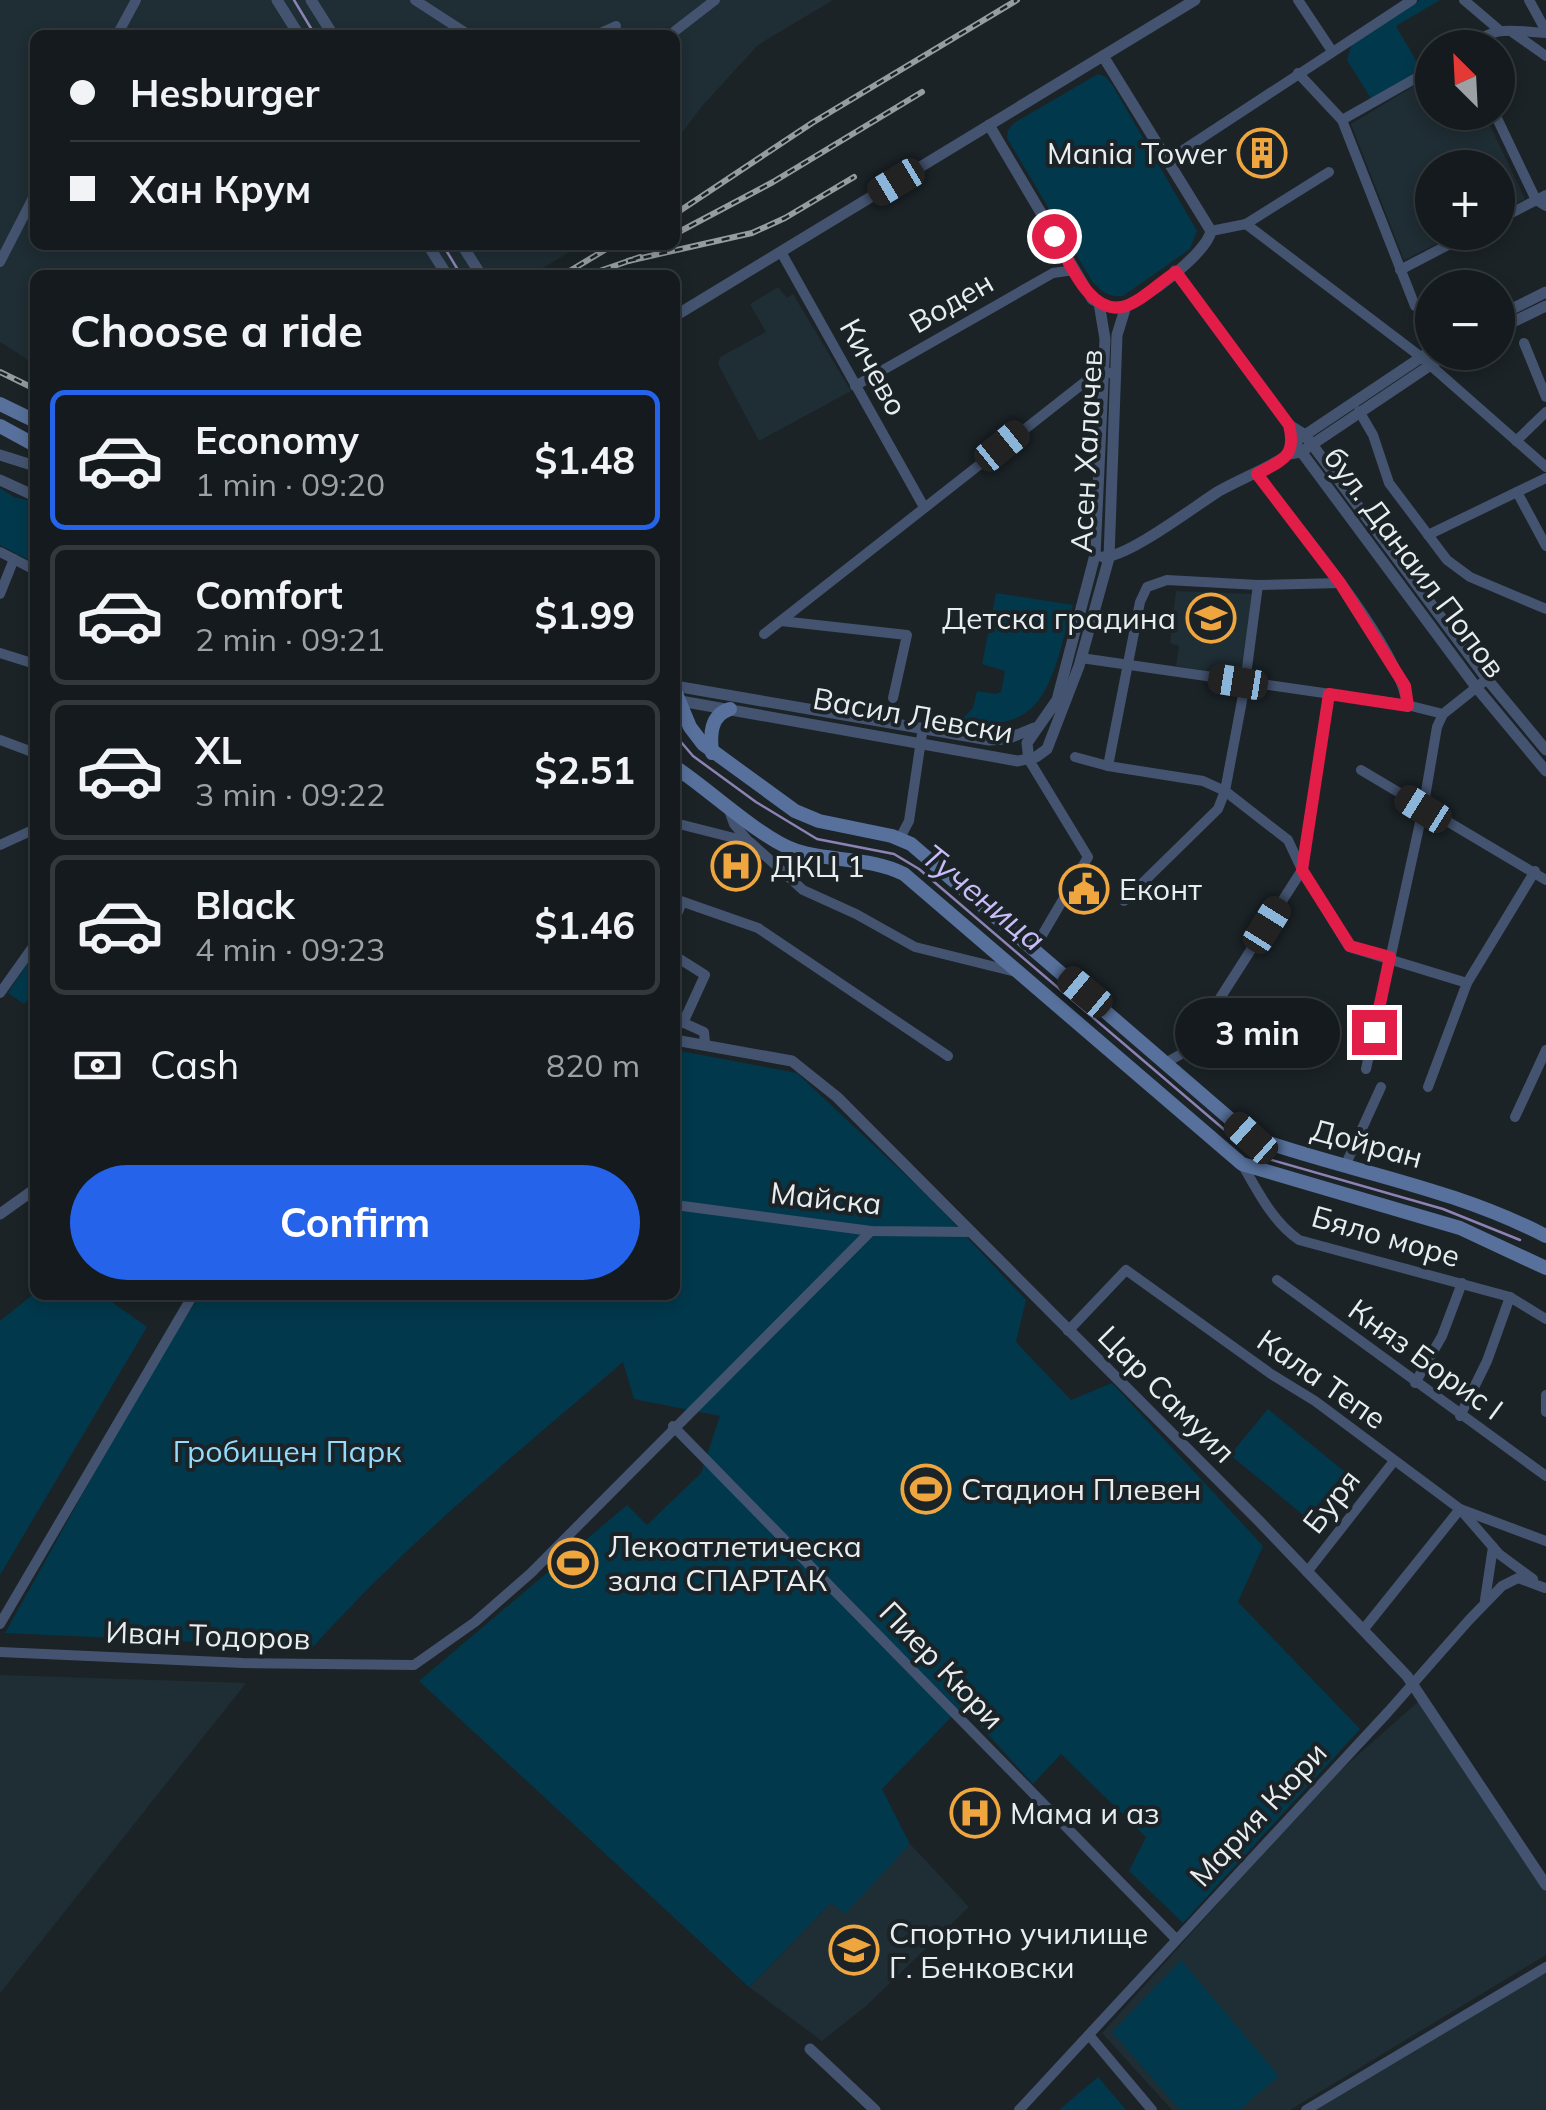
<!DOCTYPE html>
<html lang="en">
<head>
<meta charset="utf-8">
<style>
	body { margin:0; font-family:Mulish,sans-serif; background:#21272a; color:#f1f3f6; height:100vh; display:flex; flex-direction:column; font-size:38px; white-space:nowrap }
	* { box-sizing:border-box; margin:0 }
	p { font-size:32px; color:#9da1a4 }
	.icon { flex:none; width:55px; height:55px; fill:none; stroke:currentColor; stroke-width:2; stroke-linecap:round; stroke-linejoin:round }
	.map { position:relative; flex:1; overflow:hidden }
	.side { position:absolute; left:30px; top:270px; width:650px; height:1030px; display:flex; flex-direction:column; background:#141a1d; border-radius:15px; box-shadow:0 5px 15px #0003,0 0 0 2px #33383b }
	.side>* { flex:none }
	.top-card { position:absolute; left:30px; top:30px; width:650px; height:220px; border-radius:15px; box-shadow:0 5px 15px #0003,0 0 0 2px #33383b; display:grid; align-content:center; height:220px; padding:0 40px; background:#141a1d }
	.needle { width:65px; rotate:336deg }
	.controls { position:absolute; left:1415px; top:30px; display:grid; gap:20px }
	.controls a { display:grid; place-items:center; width:100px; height:100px; border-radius:50%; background:#141a1d; box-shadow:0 5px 15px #0003,0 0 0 2px #33383b; font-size:50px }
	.end { position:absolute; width:45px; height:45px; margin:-22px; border:12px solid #e11d48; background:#fff; box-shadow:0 0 0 5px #fff }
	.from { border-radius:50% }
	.bubble { position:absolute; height:70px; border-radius:35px; background:#141a1d; box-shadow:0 5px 15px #0003,0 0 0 2px #33383b; font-size:32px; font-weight:700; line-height:70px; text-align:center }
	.car { position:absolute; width:30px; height:60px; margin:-30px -15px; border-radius:12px; box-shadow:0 0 8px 2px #0007; background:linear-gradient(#222 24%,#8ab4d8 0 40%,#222 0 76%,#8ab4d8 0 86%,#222 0) }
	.top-card b { display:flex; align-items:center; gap:35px; height:95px; font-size:38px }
	.top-card b+b { border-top:2px solid #33383b }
	.top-card i { width:25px; height:25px; background:#f1f3f6 }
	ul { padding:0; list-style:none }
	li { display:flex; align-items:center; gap:30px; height:140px; margin:0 20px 15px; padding:0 20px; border:5px solid #33383b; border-radius:15px }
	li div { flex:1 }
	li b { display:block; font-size:38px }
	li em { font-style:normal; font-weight:700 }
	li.active { border-color:#2563eb }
	li>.icon { width:90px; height:90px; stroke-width:1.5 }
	h2 { padding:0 40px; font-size:45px; line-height:120px }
	.pay { display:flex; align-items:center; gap:25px; height:110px; padding:0 40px; font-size:38px }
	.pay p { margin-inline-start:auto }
	.primary-button { display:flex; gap:20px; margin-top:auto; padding:20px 40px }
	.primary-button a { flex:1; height:115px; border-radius:60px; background:#2563eb; color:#fff; font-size:40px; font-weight:700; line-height:115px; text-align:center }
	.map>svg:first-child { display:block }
</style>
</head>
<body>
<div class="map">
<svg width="1546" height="2110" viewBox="0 0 1546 2110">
	<rect width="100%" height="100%" fill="#1b2327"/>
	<g fill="#1f2d34">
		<polygon points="0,0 833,0 758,45 703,105 675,142 675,35 35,35 35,245 581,245 531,275 35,275 35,364 0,342"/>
		<polygon points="1432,75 1432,112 1484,113 1525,199 1498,213 1498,168 1432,168 1432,232 1459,233 1404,260 1351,124"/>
		<polygon points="778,287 787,298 793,294 851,391 759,441 718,364 720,357 766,332 750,304"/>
		<polygon points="1176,591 1253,594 1240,677 1176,666 1179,646 1170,643"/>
		<polygon points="0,1675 246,1683 0,1993"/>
		<polygon points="1420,1700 1546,1890 1546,1955 1290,2110 1172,2110 1102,2033 1324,1785"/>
		<polygon points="910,1844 969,1907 866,2006 822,2041 749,1987 831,1903 845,1913"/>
		<polygon points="1546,1971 1546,2110 1305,2110"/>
	</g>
	<g fill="#02384c">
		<polygon points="1420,0 1440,0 1396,26 1422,71 1372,100 1347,60 1352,43"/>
		<path d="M1098,74L1106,77L1113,86L1197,231L1190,249L1123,296C1108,297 1102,292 1092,281L1007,138L1008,130L1014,123Z"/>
		<polygon points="0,488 14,497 35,502 35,563 0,545"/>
		<path d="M996,593L1073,605C1052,673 1050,738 960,721L973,708L977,691L996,694L1001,692L1005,671L982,664Z"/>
		<polygon points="35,952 35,992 24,1004 8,993"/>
		<path d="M675,1050L797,1073L930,1198L1026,1300L1016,1342L1071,1400L1112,1383L1263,1546L1238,1602L1360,1729L1183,1923L1129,1871L1146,1837L1061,1754L1033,1784L962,1706L882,1789L910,1844L845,1914L831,1903L749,1987L419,1681L627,1505L647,1525L701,1473L720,1416L634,1399L623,1362C517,1453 406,1543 313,1647L5,1633L145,1382L200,1295H675Z"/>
		<polygon points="35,1293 102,1295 147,1327 0,1575 0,1321"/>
		<polygon points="1268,1409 1345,1472 1307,1518 1230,1455"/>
		<polygon points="1181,1960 1279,2076 1239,2110 1180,2110 1112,2032"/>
		<polygon points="1098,2077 1126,2110 1059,2110"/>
	</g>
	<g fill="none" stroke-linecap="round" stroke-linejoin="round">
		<g stroke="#8c83b4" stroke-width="2.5">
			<polyline points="294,0 315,35"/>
			<polyline points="443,245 461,275"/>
			<polyline points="675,735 693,756 756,802 817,839 894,854 919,869 1254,1155 1443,1209 1520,1240"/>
		</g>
		<g stroke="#445470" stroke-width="10">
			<polyline points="415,0 469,35"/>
			<polyline points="1298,0 1332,51"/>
			<polyline points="1464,0 1498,29"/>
			<polyline points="1529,0 1546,31"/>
			<polyline points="675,31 715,0"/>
			<polyline points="1512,32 1546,56"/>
			<polyline points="117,35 136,0"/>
			<polyline points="596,35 616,26"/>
			<path d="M1467,48C1495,24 1512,31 1546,33"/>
			<polyline points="1298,73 1342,120 1415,306"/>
			<polyline points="1494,112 1536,200 1546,206"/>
			<polyline points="1342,120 1432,69"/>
			<polyline points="1168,160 1412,0"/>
			<polyline points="1498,220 1546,195"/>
			<polyline points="1246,224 1421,357 1546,467"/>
			<polyline points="1211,231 1246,224 1329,172"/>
			<polyline points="781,252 924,507"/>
			<polyline points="0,262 35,194"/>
			<polyline points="1400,270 1473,232"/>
			<polyline points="1524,343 1546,397"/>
			<polyline points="855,386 1053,273 1074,270"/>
			<polyline points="1359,411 1373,435 1389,483 1447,560 1470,577 1546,609"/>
			<polyline points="1516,441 1546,412"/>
			<path d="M1257,474C1296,526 1400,646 1407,705"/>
			<polyline points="1517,492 1546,546"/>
			<polyline points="1428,535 1546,478"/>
			<polyline points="0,552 35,570"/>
			<polyline points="0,594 14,559"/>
			<polyline points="781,621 907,635 893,698"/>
			<polyline points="764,634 1095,374 1110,373"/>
			<polyline points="0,653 35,664"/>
			<polyline points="1081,658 1407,705 1443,714 1487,679"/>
			<polyline points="0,740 35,753"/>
			<polyline points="1075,757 1108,766 1203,781 1225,791 1288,840 1302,870 1349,947 1467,983"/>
			<polyline points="1029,760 1088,857 1034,949"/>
			<polyline points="1108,766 1140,602 1147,587 1167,580 1258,585 1340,583"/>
			<polyline points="1361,770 1546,880"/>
			<polyline points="729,810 734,824 749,842"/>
			<polyline points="675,823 750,842 803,890 856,914 915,947 1016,972"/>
			<polyline points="900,838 909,821 923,727"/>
			<polyline points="0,845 35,829"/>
			<polyline points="675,899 758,928 948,1056"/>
			<polyline points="1124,901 1218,809 1225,791 1244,690 1258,585"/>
			<polyline points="675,919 682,902"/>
			<polyline points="675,956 705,975 683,1023"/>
			<polyline points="0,993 35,944"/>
			<polyline points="1215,1006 1302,870 1329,694"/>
			<polyline points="675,1019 704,1032 705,1043"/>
			<polyline points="1167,1062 1208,1039 1227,1018"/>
			<polyline points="1366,1069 1423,809 1437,727 1443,714"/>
			<polyline points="1428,1087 1467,983 1535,871"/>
			<polyline points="1515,1117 1546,1050"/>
			<path d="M1242,1164C1258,1192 1273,1222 1299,1240L1510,1297L1546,1319"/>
			<polyline points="1345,1166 1381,1087"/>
			<polyline points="675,1205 871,1231 972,1232"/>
			<polyline points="1277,1280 1546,1476"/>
			<polyline points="1068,1331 1126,1270 1271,1374 1315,1401 1460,1509 1499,1554 1533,1579"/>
			<polyline points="1415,1383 1442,1336 1462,1283"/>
			<polyline points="1546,1395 1546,1412"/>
			<polyline points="1460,1416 1487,1361 1510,1297"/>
			<polyline points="673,1426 1176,1939"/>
			<polyline points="1307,1572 1394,1461"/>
			<polyline points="1485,1600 1493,1547"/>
			<polyline points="0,1624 193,1295"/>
			<polyline points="1363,1630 1460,1509 1546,1541"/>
			<polyline points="0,1652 243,1663 414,1665 475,1622 531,1573 871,1231"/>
			<polyline points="1089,2035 1152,2110"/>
			<polyline points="1019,2110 1388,1712 1469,1620 1502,1586 1518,1578 1545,1588"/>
			<polyline points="1306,2110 1546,1967"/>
		</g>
		<g stroke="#445470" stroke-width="11">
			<polyline points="277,0 299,35"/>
			<polyline points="311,0 333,35"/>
			<path d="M989,125L1092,299C1102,305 1111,310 1122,307C1144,301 1207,253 1211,231L1103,56"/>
			<polyline points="428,245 447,275"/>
			<polyline points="462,245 481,275"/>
			<polyline points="1175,271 1289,425 1294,442 1476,687 1546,771"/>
			<polyline points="675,316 1195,0"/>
			<polyline points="1498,316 1546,292"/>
			<polyline points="1498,329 1546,306"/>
			<polyline points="1289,425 1305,435 1487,679 1546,750"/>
			<polyline points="1299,439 1432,350"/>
			<polyline points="0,455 35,466"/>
			<polyline points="0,480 35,496"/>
			<path d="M1103,557C1127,558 1195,506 1219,491C1242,478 1267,469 1289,454L1301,452L1450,352"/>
			<polyline points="675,686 989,740 1007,739 1034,728"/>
			<polyline points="675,700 1018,761 1036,757 1047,749 1079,666 1109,558 1117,335 1126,306"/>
			<polyline points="1029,760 1027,743 1057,700 1095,555 1105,339 1099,303"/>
			<polyline points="675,1040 792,1061 837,1097 1261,1523 1407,1676 1546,1885"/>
			<polyline points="0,1214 35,1189"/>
			<polyline points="810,2049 875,2110"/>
		</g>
		<g stroke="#57719c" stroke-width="14">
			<polyline points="0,404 35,421"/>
			<polyline points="0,426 35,445"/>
			<path d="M675,691L690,727L703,744L795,811L819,821L892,836L911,844L1251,1137C1351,1172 1451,1187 1546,1236"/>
			<path d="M712,753C710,735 710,715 730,709"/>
			<path d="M675,767C709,789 762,840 797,851C833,862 870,857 904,874L1242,1164L1460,1228L1546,1268"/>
		</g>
		<g stroke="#969da0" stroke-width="6">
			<g id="rail">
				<polyline points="675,214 812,123 1017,0"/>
				<polyline points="675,234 773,182 922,92"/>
				<polyline points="628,261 752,233 785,218 854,177"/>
				<polyline points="563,275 613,245"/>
				<polyline points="588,275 640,257"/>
				<polyline points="0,372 35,389"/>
			</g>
		</g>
		<use href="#rail" stroke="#1b2327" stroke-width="2.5" stroke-dasharray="8" stroke-linecap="butt"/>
	</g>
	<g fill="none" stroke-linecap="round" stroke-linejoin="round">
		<path stroke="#e11d48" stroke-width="12" d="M1054,236C1068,258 1088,314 1122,307C1140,303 1160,282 1176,272L1289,425C1297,457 1282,460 1257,474L1340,583L1405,686L1408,706L1329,694L1302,870L1350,946L1390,957L1374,1032"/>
	</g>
	<defs>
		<g id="building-ring" transform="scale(2.5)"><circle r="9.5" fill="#1b2327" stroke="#f0a63f" stroke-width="1.5"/><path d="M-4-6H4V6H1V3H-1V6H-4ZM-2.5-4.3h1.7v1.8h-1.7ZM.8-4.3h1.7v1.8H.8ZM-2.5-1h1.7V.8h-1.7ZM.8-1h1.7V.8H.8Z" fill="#f0a63f"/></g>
		<g id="school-ring" transform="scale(2.5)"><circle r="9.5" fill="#1b2327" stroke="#f0a63f" stroke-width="1.5"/><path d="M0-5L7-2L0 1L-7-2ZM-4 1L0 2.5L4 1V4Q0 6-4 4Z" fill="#f0a63f"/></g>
		<g id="hospital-ring" transform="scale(2.5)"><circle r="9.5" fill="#1b2327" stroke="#f0a63f" stroke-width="1.5"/><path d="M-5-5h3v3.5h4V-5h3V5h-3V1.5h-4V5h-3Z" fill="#f0a63f"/></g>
		<g id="civic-ring" transform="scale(2.5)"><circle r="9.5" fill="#1b2327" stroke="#f0a63f" stroke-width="1.5"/><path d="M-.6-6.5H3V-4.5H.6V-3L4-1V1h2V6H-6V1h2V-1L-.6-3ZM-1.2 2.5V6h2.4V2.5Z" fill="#f0a63f"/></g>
		<g id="stadium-ring" transform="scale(2.5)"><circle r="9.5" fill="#1b2327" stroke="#f0a63f" stroke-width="1.5"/><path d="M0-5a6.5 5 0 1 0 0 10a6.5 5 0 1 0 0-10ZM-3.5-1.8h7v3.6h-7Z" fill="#f0a63f"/></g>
	</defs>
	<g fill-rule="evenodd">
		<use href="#building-ring" x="1262" y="153"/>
		<use href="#school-ring" x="1211" y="618"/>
		<use href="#hospital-ring" x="736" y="866"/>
		<use href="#civic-ring" x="1084" y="889"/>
		<use href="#stadium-ring" x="926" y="1489"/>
		<use href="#stadium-ring" x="573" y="1563"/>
		<use href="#hospital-ring" x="975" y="1813"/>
		<use href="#school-ring" x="854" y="1950"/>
	</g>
	<g text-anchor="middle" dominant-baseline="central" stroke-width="8" stroke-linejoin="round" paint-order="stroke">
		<g font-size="30" fill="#e8edf0" stroke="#1b2327" text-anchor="start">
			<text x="1227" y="153" text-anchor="end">Mania Tower</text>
			<text x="1176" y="618" text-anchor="end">Детска градина</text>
			<text x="771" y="866">ДКЦ 1</text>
			<text x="1119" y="889">Еконт</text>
			<text x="961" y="1489">Стадион Плевен</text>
			<text x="608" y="1546">Лекоатлетическа<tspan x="608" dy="34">зала СПАРТАК</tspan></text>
			<text x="1010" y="1813">Мама и аз</text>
			<text x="889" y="1933">Спортно училище<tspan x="889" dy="34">Г. Бенковски</tspan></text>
		</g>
		<g font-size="30" fill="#e8edf0" stroke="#1b2327">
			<text transform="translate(951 302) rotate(-30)">Воден</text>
			<text transform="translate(874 367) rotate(61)">Кичево</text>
			<text transform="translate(1086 451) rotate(-87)">Асен Халачев</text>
			<text transform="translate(1415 562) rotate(53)">бул. Данаил Попов</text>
			<text transform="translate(913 715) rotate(10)">Васил Левски</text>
			<text transform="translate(1367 1143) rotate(15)">Дойран</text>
			<text transform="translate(826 1198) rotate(6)">Майска</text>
			<text transform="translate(1386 1236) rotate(16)">Бяло море</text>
			<text transform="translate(1426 1359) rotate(36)">Княз Борис I</text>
			<text transform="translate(1322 1379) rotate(35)">Кала Тепе</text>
			<text transform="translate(1167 1394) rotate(45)">Цар Самуил</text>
			<text transform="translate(1331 1501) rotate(-52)">Буря</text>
			<text transform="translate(208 1635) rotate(2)">Иван Тодоров</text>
			<text transform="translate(942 1665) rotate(46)">Пиер Кюри</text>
			<text transform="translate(1258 1814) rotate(-47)">Мария Кюри</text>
		</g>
		<g font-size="30" fill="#94dafb" stroke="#1b2327">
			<text x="287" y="1451">Гробищен Парк</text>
		</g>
		<g font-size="32" font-style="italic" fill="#c8bdf9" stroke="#1b2327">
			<text transform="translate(984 897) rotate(39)">Тученица</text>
		</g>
	</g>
</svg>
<div class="controls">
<a><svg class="needle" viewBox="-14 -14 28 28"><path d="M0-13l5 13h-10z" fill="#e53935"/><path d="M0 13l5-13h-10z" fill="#9da1a4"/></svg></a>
<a>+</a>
<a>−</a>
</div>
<i class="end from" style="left:1054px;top:236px"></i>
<i class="end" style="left:1374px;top:1032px"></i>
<div class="bubble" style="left:1175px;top:998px;width:165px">3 min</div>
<i class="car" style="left:896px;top:182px;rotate:239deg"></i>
<i class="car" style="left:1002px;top:446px;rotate:51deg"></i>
<i class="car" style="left:1238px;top:682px;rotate:279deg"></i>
<i class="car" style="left:1423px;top:809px;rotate:302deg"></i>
<i class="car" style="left:1267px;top:925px;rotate:32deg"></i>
<i class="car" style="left:1085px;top:992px;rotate:310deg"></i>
<i class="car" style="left:1251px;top:1138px;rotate:312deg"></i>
<div class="top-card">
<b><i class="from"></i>Hesburger</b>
<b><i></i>Хан Крум</b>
</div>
<section class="side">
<h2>Choose a ride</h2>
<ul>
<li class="active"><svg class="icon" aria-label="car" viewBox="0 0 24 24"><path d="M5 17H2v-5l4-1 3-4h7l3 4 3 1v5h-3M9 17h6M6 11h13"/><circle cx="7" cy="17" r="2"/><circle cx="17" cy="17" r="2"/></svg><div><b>Economy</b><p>1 min · 09:20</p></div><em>$1.48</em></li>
<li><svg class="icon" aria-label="car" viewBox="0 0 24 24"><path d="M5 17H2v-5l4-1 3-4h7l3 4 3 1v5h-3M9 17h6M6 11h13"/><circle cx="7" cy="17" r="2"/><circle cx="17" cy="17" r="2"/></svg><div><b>Comfort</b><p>2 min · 09:21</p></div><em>$1.99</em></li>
<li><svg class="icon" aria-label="car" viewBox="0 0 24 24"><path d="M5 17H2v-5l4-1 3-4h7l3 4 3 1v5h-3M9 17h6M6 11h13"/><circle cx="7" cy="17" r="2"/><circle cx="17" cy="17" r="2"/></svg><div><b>XL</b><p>3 min · 09:22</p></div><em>$2.51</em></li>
<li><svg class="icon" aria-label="car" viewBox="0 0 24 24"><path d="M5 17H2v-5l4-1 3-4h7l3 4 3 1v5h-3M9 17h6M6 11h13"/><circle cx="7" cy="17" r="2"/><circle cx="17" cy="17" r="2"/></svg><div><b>Black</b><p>4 min · 09:23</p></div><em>$1.46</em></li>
</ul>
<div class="pay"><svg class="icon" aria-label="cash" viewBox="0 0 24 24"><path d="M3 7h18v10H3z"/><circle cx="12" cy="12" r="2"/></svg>Cash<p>820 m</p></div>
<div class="primary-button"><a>Confirm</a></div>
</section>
</div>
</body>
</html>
